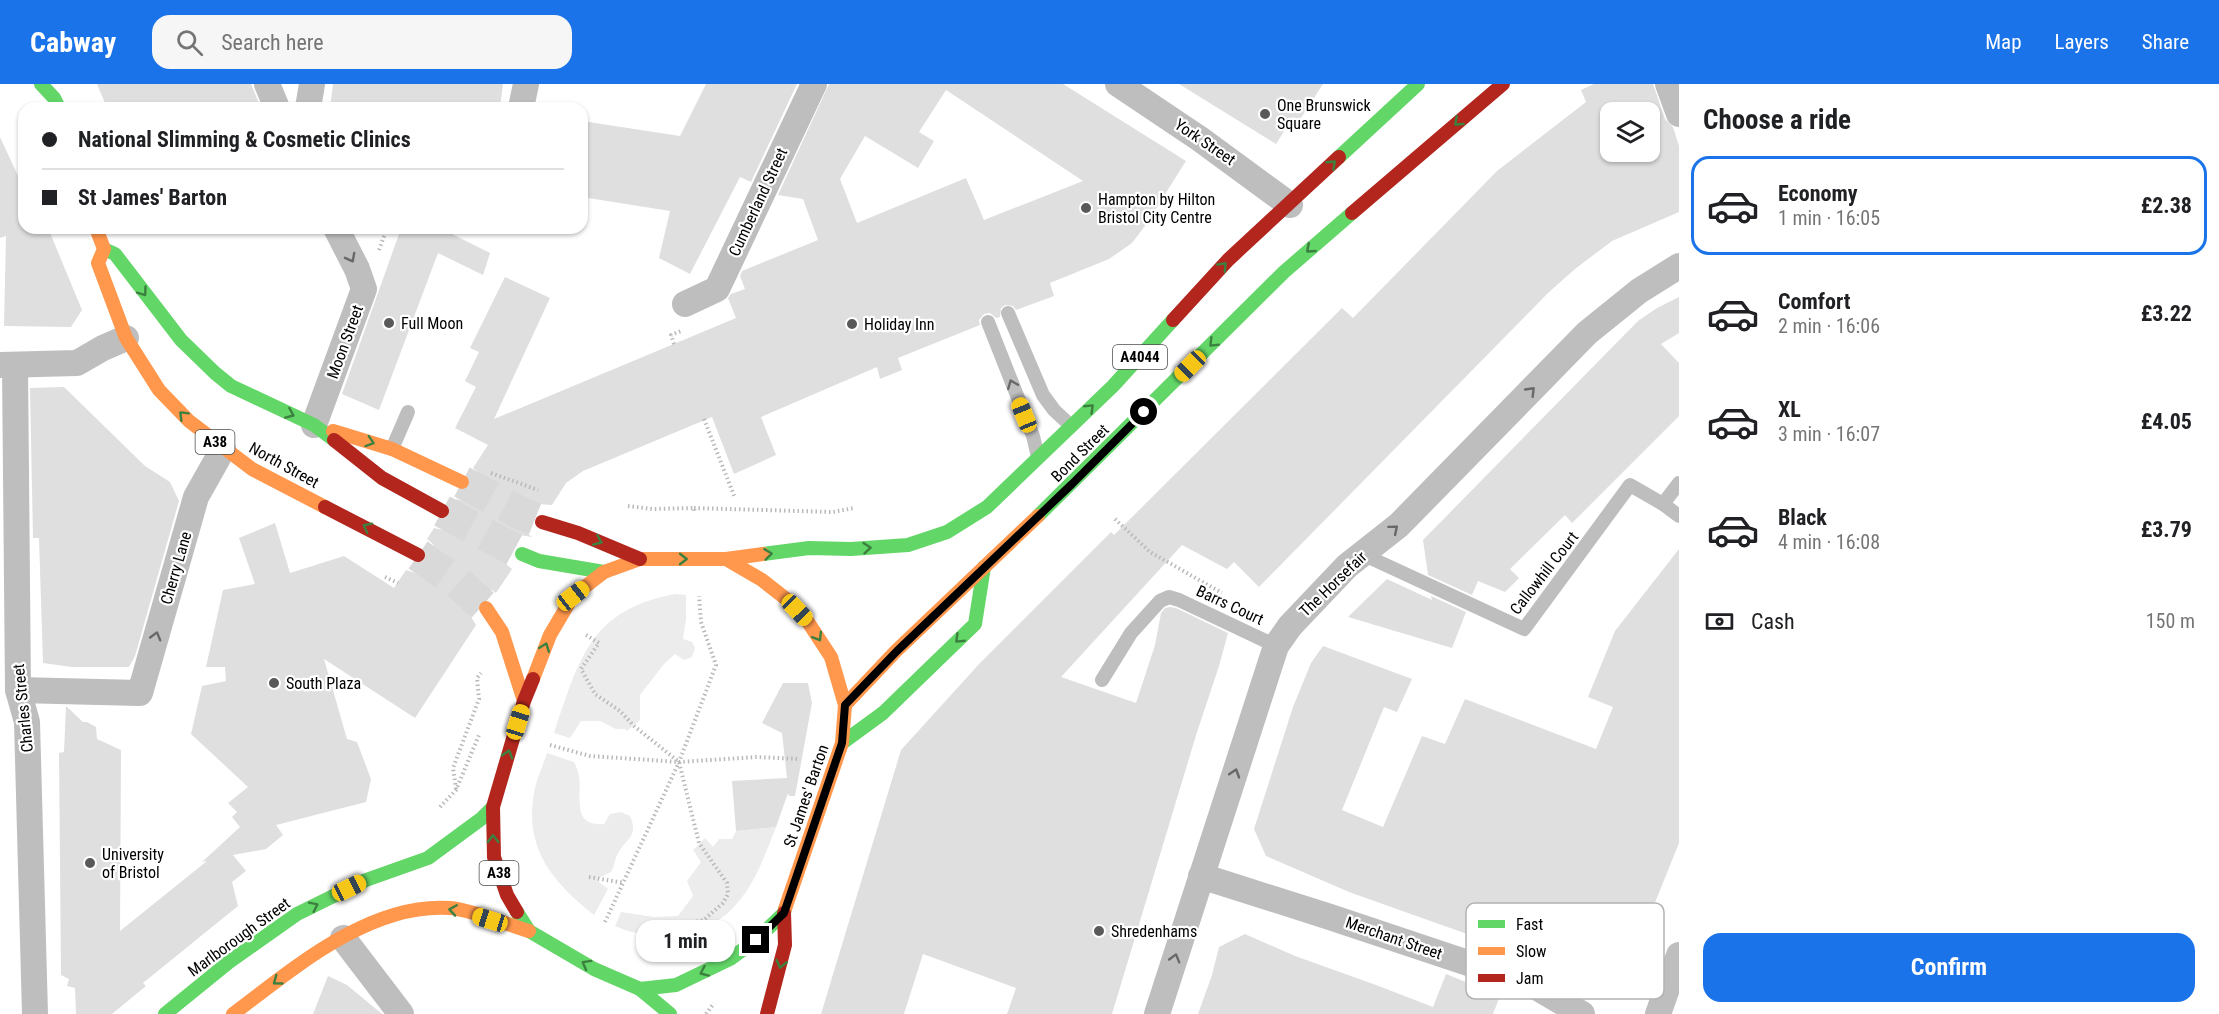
<!DOCTYPE html>
<html lang="en">
<head>
<meta charset="utf-8">
<style>
	body { margin:0; font-family:"Roboto Condensed",sans-serif; background:#f6f6f6; color:#202124; height:100vh; display:flex; flex-direction:column; font-size:22px; white-space:nowrap }
	* { box-sizing:border-box; margin:0 }
	p { font-size:20px; color:#757577 }
	.icon { flex:none; width:33px; height:33px; fill:none; stroke:currentColor; stroke-width:2; stroke-linecap:round; stroke-linejoin:round }
	.map { position:relative; flex:1; overflow:hidden }
	.details { display:flex; flex-direction:column; background:#fff; width:540px }
	.details>* { flex:none }
	.hud { position:absolute; left:18px; top:18px; width:570px; height:132px; border-radius:18px; box-shadow:0 2px 4px #0004; display:grid; align-content:center; height:132px; padding:0 24px; background:#fff }
	.buttons { position:absolute; left:1600px; top:18px; display:grid; gap:12px }
	.buttons a { display:grid; place-items:center; width:60px; height:60px; border-radius:12px; background:#fff; box-shadow:0 2px 4px #0004; font-size:30px }
	.end { position:absolute; width:27px; height:27px; margin:-14px; border:8px solid #000; background:#fff; box-shadow:0 0 0 3px #fff }
	.from { border-radius:50% }
	.bubble { position:absolute; height:42px; border-radius:18px; background:#fff; box-shadow:0 2px 4px #0004; font-size:20px; font-weight:700; line-height:42px; text-align:center }
	.car { position:absolute; width:18px; height:36px; margin:-18px -9px; border-radius:8px; box-shadow:0 0 4px 2px #0007; background:linear-gradient(#f5c518 24%,#345 0 40%,#f5c518 0 76%,#345 0 86%,#f5c518 0) }
	.hud b { display:flex; align-items:center; gap:21px; height:57px; font-size:22px }
	.hud b+b { border-top:2px solid #e0e0e0 }
	.hud i { width:15px; height:15px; background:#202124 }
	ul { padding:0; list-style:none }
	li { display:flex; align-items:center; gap:18px; height:99px; margin:0 12px 9px; padding:0 12px; border:3px solid transparent; border-radius:18px }
	li div { flex:1 }
	li b { display:block; font-size:22px }
	li em { font-style:normal; font-weight:700 }
	li.on { border-color:#1a73e8 }
	li>.icon { width:54px; height:54px; stroke-width:1.5 }
	h2 { padding:0 24px; font-size:27px; line-height:72px }
	.pay { display:flex; align-items:center; gap:15px; height:66px; padding:0 24px; font-size:22px }
	.pay p { margin-inline-start:auto }
	.action { display:flex; gap:12px; margin-top:auto; padding:12px 24px }
	.action a { flex:1; height:69px; border-radius:18px; background:#1a73e8; color:#fff; font-size:24px; font-weight:700; line-height:69px; text-align:center }
	header { display:flex; align-items:center; gap:36px; box-sizing:border-box; height:84px; padding:0 30px; background:#1a73e8; color:#fff }
	header strong { font-size:28px }
	nav { display:flex; gap:33px; margin-inline-start:auto; font-size:21px }
	.search { width:420px; height:54px; background:#f6f6f6; display:flex; align-items:center; gap:15px; box-sizing:border-box; padding:0 21px; border-radius:18px; color:#757577; font-size:22px }
	main { display:flex; flex:1; min-height:0 }
	.map>svg:first-child { display:block }
</style>
</head>
<body>
<header>
<strong>Cabway</strong>
<div class="search"><svg class="icon" aria-label="search" viewBox="0 0 24 24"><circle cx="10" cy="10" r="6"/><path d="M15 15l6 6"/></svg>Search here</div>
<nav><a>Map</a><a>Layers</a><a>Share</a></nav>
</header>
<main>
<div class="map">
<svg width="1679" height="930" viewBox="0 0 1679 930">
	<rect width="100%" height="100%" fill="#fff"/>
	<g fill="#ececec">
		<path d="M675,510L686,511V535L683,555L692,558L695,564L692,573L684,576L675,570L664,580L640,611V636L627,647L625,645H616L600,637H581L570,654L554,649C579,576 589,526 675,510Z"/>
		<path d="M547,669L574,678C576,682 578,687 579,692C582,712 571,743 604,740L610,730L621,728L630,732C638,750 629,753 620,766C615,772 615,781 611,788L599,794V798L608,805L594,831C553,798 524,765 534,709C536,696 543,682 547,669Z"/>
		<path d="M776,743C756,795 737,846 674,850C651,852 636,851 615,842L621,828L654,833L678,832L693,812L687,797L701,778L693,766L705,754L713,763L719,755H732L736,747Z"/>
	</g>
	<g fill="#dfdfdf" fill-rule="evenodd">
		<polygon points="97,0 251,0 261,24 107,24"/>
		<polygon points="333,0 503,0 500,24 330,24"/>
		<polygon points="706,0 797,0 751,98 740,93 690,190 659,174 670,127 582,113 582,37 680,52"/>
		<path d="M829,0H1063L1186,77L1145,142L1132,159L1109,175L1050,199L1054,212L1016,226L1013,222L1005,221L1001,224L1000,233L996,234L990,229L984,230L979,236L980,241L898,274L902,286L880,295L877,283L761,333L776,371L734,390L712,333L583,387L566,399L552,421L538,420L530,424L524,432V442L528,450L532,453L520,451L510,456L505,463L503,472L507,481L512,485L496,509L492,506H482L474,510L469,517L468,528L476,541L415,634L324,575L347,655L357,658L371,695L366,718L276,741L283,751L266,765L233,771L246,787L232,798L238,822L143,899L146,902L112,930H76L75,904L67,902L69,895L61,891L59,669L64,668L66,622L83,638H87L96,643L97,655L121,666L120,847L207,777L202,778L240,743L232,733L237,728L228,719L248,703L191,650L202,602L226,597L225,583H206L223,506L255,500L239,454L275,439L290,489L344,472L394,504L406,486L418,490L429,486L435,479L437,470L433,460L427,455L434,444L443,446L452,443L458,437L461,427L456,415L464,417L472,414L479,405L481,396L478,388L473,384L488,361L455,344L476,303L465,297L479,268L470,264L505,193L550,214L494,335L736,234L728,214L731,210L745,205L740,192L742,187L818,156L803,115L778,111ZM946,6L1083,97L984,136L966,94L857,139L840,95L865,52L918,84L934,57L919,48Z"/>
		<polygon points="1179,0 1323,0 1299,37 1293,33 1276,60"/>
		<path d="M1594,0H1653L1665,35L1673,43L1679,62V128L1612,157L1575,185L1548,209L1259,503L1234,478L1227,485L1182,461L1061,593L1136,619L1155,561L1161,529L1165,524L1170,523L1176,524L1228,549L1219,582L1197,648L1112,930H1007L1016,904L923,870L904,930H821L901,666L980,579L1111,448L1114,451L1342,224L1353,234L1497,87L1586,18L1581,6ZM1611,28H1650V68H1611Z"/>
		<polygon points="0,53 24,105 24,144 48,144 82,226 71,243 4,242 6,152 0,154"/>
		<polygon points="386,144 448,144 446,147 490,169 483,191 438,169 379,326 342,310 399,150"/>
		<polygon points="1679,213 1679,249 1661,260 1679,279 1679,332 1572,439 1565,431 1510,485 1519,494 1505,508 1478,497 1472,511 1428,491 1423,456 1638,237 1657,224"/>
		<polygon points="64,303 145,382 170,398 179,417 135,572 129,583 72,583 43,579 39,454 33,454 30,304"/>
		<polygon points="1679,465 1679,759 1648,836 1608,839 1589,846 1570,856 1546,878 1349,808 1266,772 1254,745 1293,623 1311,579 1323,562 1412,595 1397,628 1384,623 1342,726 1383,743 1422,652 1445,660 1465,615 1596,665 1613,623 1588,613 1615,547"/>
		<polygon points="1387,495 1432,516 1431,512 1466,528 1452,564 1348,533"/>
		<polygon points="783,599 808,599 812,619 795,712 789,712 788,709 776,743 736,747 732,697 787,694 782,649 762,639"/>
		<polygon points="1245,850 1295,872 1376,901 1433,923 1446,890 1500,912 1493,930 1198,930 1212,891 1219,863"/>
		<polygon points="328,892 347,901 382,930 313,930"/>
	</g>
	<g fill="none" stroke-linecap="round" stroke-linejoin="round">
		<g stroke="#d9d9d9" stroke-width="33" stroke-dasharray="33 16" stroke-linecap="butt">
			<polyline points="462,398 522,430 542,438"/>
			<polyline points="442,427 522,470"/>
			<polyline points="418,471 458,499 486,524"/>
		</g>
		<g stroke="#b9b9b9" stroke-width="4" stroke-dasharray="1.5 3" stroke-linecap="butt">
			<polyline points="379,166 387,144"/>
			<polyline points="674,260 671,251 681,247"/>
			<polyline points="704,335 735,414"/>
			<polyline points="491,389 538,406"/>
			<polyline points="628,422 652,425 694,424 695,429"/>
			<polyline points="694,424 833,428 854,424"/>
			<polyline points="1115,435 1150,468 1222,509"/>
			<polyline points="385,493 398,499"/>
			<polyline points="586,551 599,559 581,585 595,610 620,627 634,642 679,678 699,759 727,799 728,810 723,819 704,836 690,839 696,858"/>
			<polyline points="550,661 590,672 679,678 757,673 800,675"/>
			<polyline points="456,705 453,684 479,615 477,594 481,589"/>
			<polyline points="440,723 456,706 479,651"/>
			<polyline points="589,793 624,799"/>
			<polyline points="605,838 679,678 716,581 701,538 699,512"/>
			<polyline points="706,930 714,919"/>
		</g>
		<g stroke="#bebebe" stroke-width="14">
			<polyline points="1008,229 1043,311 1054,326 1071,342"/>
			<polyline points="988,238 1033,352 1038,373"/>
			<polyline points="392,365 408,328"/>
			<polyline points="1663,420 1679,432"/>
			<polyline points="1362,470 1524,545 1630,401 1663,420 1679,399"/>
			<polyline points="1102,596 1131,549 1160,517 1169,513 1179,516 1276,562"/>
		</g>
		<g stroke="#bebebe" stroke-width="26">
			<polyline points="267,0 277,24"/>
			<polyline points="1118,0 1200,55 1290,121"/>
			<polyline points="1668,0 1679,30"/>
			<polyline points="308,24 312,0"/>
			<polyline points="521,24 526,0"/>
			<polyline points="685,220 717,205 814,0"/>
			<polyline points="0,281 77,279 103,264 126,254"/>
			<polyline points="15,282 18,606 27,638 35,930"/>
			<polyline points="314,341 364,205 357,185 336,144"/>
			<polyline points="18,606 140,609 196,413 223,365"/>
			<polyline points="1201,792 1330,833 1531,900 1582,930"/>
			<polyline points="343,854 401,930"/>
			<polyline points="1157,930 1276,562 1290,542 1347,482 1399,441 1587,249 1639,207 1679,182"/>
			<polyline points="1658,930 1679,871"/>
		</g>
		<g stroke="#63d668" stroke-width="14">
			<polyline points="41,0 54,14 59,24"/>
			<polyline points="1339,73 1418,0"/>
			<polyline points="104,165 115,170 181,256 215,289 231,302 314,341 334,356"/>
			<polyline points="1038,432 1284,188 1352,129"/>
			<polyline points="522,470 539,477 604,488"/>
			<polyline points="763,470 809,464 851,465 908,461 947,448 987,423 1113,302 1173,236"/>
			<polyline points="842,659 883,629 975,540 984,483"/>
			<polyline points="517,828 529,847 594,885 640,905 676,901 730,875 756,856 784,829 785,825"/>
			<polyline points="640,905 670,930"/>
			<polyline points="165,930 229,878 297,830 366,796 428,774 481,735 493,723"/>
		</g>
		<g stroke="#ff974d" stroke-width="14">
			<polyline points="96,144 104,165 98,179 126,254 159,306 189,337 252,385 325,423"/>
			<polyline points="333,347 392,365 462,398"/>
			<polyline points="726,475 762,496 785,514 808,538 831,573 845,621 842,659 785,825"/>
			<polyline points="486,524 502,548 524,617"/>
			<polyline points="533,595 550,551 573,512 604,488 640,475 726,475 763,470"/>
			<polyline points="845,621 896,567 1038,432"/>
			<path d="M233,930C293,885 370,818 450,824C473,826 506,840 529,847"/>
		</g>
		<g stroke="#b3261e" stroke-width="14">
			<polyline points="1352,129 1503,0"/>
			<polyline points="1173,236 1228,176 1339,73"/>
			<polyline points="334,356 382,394 442,427"/>
			<polyline points="325,423 418,471"/>
			<polyline points="542,438 578,449 640,475"/>
			<polyline points="517,828 507,811 494,773 493,723 524,617 533,595"/>
			<polyline points="767,930 785,861 784,829"/>
		</g>
	</g>
	<defs><path id="oneway-chevron" d="M-2-3.5L2.5 0L-2 3.5" fill="none" stroke-width="1.6" stroke-linecap="round" stroke-linejoin="round" transform="scale(1.5)"/></defs>
	<g stroke="#3b803e">
		<use href="#oneway-chevron" transform="translate(1458 38) rotate(139)"/>
		<use href="#oneway-chevron" transform="translate(1332 80) rotate(-43)"/>
		<use href="#oneway-chevron" transform="translate(1310 165) rotate(139)"/>
		<use href="#oneway-chevron" transform="translate(1223 182) rotate(-47)"/>
		<use href="#oneway-chevron" transform="translate(143 208) rotate(54)"/>
		<use href="#oneway-chevron" transform="translate(1213 259) rotate(135)"/>
		<use href="#oneway-chevron" transform="translate(1090 324) rotate(-44)"/>
		<use href="#oneway-chevron" transform="translate(290 330) rotate(23)"/>
		<use href="#oneway-chevron" transform="translate(183 331) rotate(-135)"/>
		<use href="#oneway-chevron" transform="translate(370 358) rotate(18)"/>
		<use href="#oneway-chevron" transform="translate(367 443) rotate(-153)"/>
		<use href="#oneway-chevron" transform="translate(598 457) rotate(23)"/>
		<use href="#oneway-chevron" transform="translate(867 464) rotate(-5)"/>
		<use href="#oneway-chevron" transform="translate(768 470) rotate(-7)"/>
		<use href="#oneway-chevron" transform="translate(683 475)"/>
		<use href="#oneway-chevron" transform="translate(818 553) rotate(58)"/>
		<use href="#oneway-chevron" transform="translate(959 555) rotate(136)"/>
		<use href="#oneway-chevron" transform="translate(545 563) rotate(-69)"/>
		<use href="#oneway-chevron" transform="translate(508 670) rotate(-73)"/>
		<use href="#oneway-chevron" transform="translate(493 755) rotate(-91)"/>
		<use href="#oneway-chevron" transform="translate(314 822) rotate(-26)"/>
		<use href="#oneway-chevron" transform="translate(453 826) rotate(-171)"/>
		<use href="#oneway-chevron" transform="translate(586 880) rotate(-151)"/>
		<use href="#oneway-chevron" transform="translate(781 880) rotate(103)"/>
		<use href="#oneway-chevron" transform="translate(704 888) rotate(156)"/>
		<use href="#oneway-chevron" transform="translate(277 897) rotate(144)"/>
	</g>
	<g stroke="#686868">
		<use href="#oneway-chevron" transform="translate(351 174) rotate(62)"/>
		<use href="#oneway-chevron" transform="translate(1012 300) rotate(-112)"/>
		<use href="#oneway-chevron" transform="translate(1531 307) rotate(-46)"/>
		<use href="#oneway-chevron" transform="translate(1394 445) rotate(-40)"/>
		<use href="#oneway-chevron" transform="translate(156 552) rotate(-74)"/>
		<use href="#oneway-chevron" transform="translate(1235 689) rotate(-72)"/>
		<use href="#oneway-chevron" transform="translate(1175 874) rotate(-74)"/>
	</g>
	<g fill="none" stroke-linecap="round" stroke-linejoin="round">
		<polyline stroke="#000" stroke-width="8" points="756,856 784,829 842,659 845,621 897,567 1072,400 1144,328"/>
	</g>
	<g fill="#595959" stroke="#fff" stroke-width="2">
		<circle cx="1265" cy="30" r="6"/>
		<circle cx="1086" cy="124" r="6"/>
		<circle cx="389" cy="239" r="6"/>
		<circle cx="852" cy="240" r="6"/>
		<circle cx="274" cy="599" r="6"/>
		<circle cx="90" cy="779" r="6"/>
		<circle cx="1099" cy="847" r="6"/>
	</g>
	<g text-anchor="middle" dominant-baseline="central" stroke-width="4.5" stroke-linejoin="round" paint-order="stroke">
		<g fill="#fff" stroke="#4c4c4c" stroke-width="1.5">
			<rect x="1113" y="261" width="54" height="24" rx="4.5"/>
			<rect x="195.5" y="346" width="39" height="24" rx="4.5"/>
			<rect x="479.5" y="777" width="39" height="24" rx="4.5"/>
		</g>
		<g font-size="15" font-weight="bold" fill="#000">
			<text x="1140" y="273">A4044</text>
			<text x="215" y="358">A38</text>
			<text x="499" y="789">A38</text>
		</g>
		<g font-size="16" fill="#000" stroke="#fff" text-anchor="start">
			<text x="1277" y="21">One Brunswick<tspan x="1277" dy="18">Square</tspan></text>
			<text x="1098" y="115">Hampton by Hilton<tspan x="1098" dy="18">Bristol City Centre</tspan></text>
			<text x="401" y="239">Full Moon</text>
			<text x="864" y="240">Holiday Inn</text>
			<text x="286" y="599">South Plaza</text>
			<text x="102" y="770">University<tspan x="102" dy="18">of Bristol</tspan></text>
			<text x="1111" y="847">Shredenhams</text>
		</g>
		<g font-size="16" fill="#000" stroke="#fff">
			<text transform="translate(1205 58) rotate(34)">York Street</text>
			<text transform="translate(758 118) rotate(-65)">Cumberland Street</text>
			<text transform="translate(345 258) rotate(-70)">Moon Street</text>
			<text transform="translate(1080 369) rotate(-45)">Bond Street</text>
			<text transform="translate(284 381) rotate(29)">North Street</text>
			<text transform="translate(176 484) rotate(-74)">Cherry Lane</text>
			<text transform="translate(1544 489) rotate(-52)">Callowhill Court</text>
			<text transform="translate(1333 500) rotate(-44)">The Horsefair</text>
			<text transform="translate(1230 521) rotate(25)">Barrs Court</text>
			<text transform="translate(23 624) rotate(-96)">Charles Street</text>
			<text transform="translate(806 712) rotate(-71)">St James' Barton</text>
			<text transform="translate(239 853) rotate(-36)">Marlborough Street</text>
			<text transform="translate(1394 854) rotate(19)">Merchant Street</text>
		</g>
	</g>
	<rect x="1466" y="819" width="198" height="96" rx="9" fill="#fff" stroke="#b2b2b2" stroke-width="1.5"/>
	<rect x="1478" y="836" width="27" height="8" fill="#63d668"/>
	<rect x="1478" y="863" width="27" height="8" fill="#ff974d"/>
	<rect x="1478" y="890" width="27" height="8" fill="#b3261e"/>
	<g font-size="16" fill="#000">
		<text x="1516" y="846">Fast</text>
		<text x="1516" y="873">Slow</text>
		<text x="1516" y="900">Jam</text>
	</g>
</svg>
<div class="buttons">
<a><svg class="icon" aria-label="layers" viewBox="0 0 24 24"><path d="M12 4l9 5-9 5-9-5zM3 14l9 5 9-5"/></svg></a>
</div>
<i class="end from" style="left:1144px;top:328px"></i>
<i class="end" style="left:756px;top:856px"></i>
<div class="bubble" style="left:636px;top:836px;width:99px">1 min</div>
<i class="car" style="left:1190px;top:282px;rotate:225deg"></i>
<i class="car" style="left:1024px;top:331px;rotate:338deg"></i>
<i class="car" style="left:573px;top:512px;rotate:52deg"></i>
<i class="car" style="left:797px;top:526px;rotate:136deg"></i>
<i class="car" style="left:518px;top:638px;rotate:17deg"></i>
<i class="car" style="left:349px;top:804px;rotate:64deg"></i>
<i class="car" style="left:490px;top:836px;rotate:287deg"></i>
<div class="hud">
<b><i class="from"></i>National Slimming &amp; Cosmetic Clinics</b>
<b><i></i>St James' Barton</b>
</div>
</div>
<section class="details">
<h2>Choose a ride</h2>
<ul>
<li class="on"><svg class="icon" aria-label="car" viewBox="0 0 24 24"><path d="M5 17H2v-5l4-1 3-4h7l3 4 3 1v5h-3M9 17h6M6 11h13"/><circle cx="7" cy="17" r="2"/><circle cx="17" cy="17" r="2"/></svg><div><b>Economy</b><p>1 min · 16:05</p></div><em>£2.38</em></li>
<li><svg class="icon" aria-label="car" viewBox="0 0 24 24"><path d="M5 17H2v-5l4-1 3-4h7l3 4 3 1v5h-3M9 17h6M6 11h13"/><circle cx="7" cy="17" r="2"/><circle cx="17" cy="17" r="2"/></svg><div><b>Comfort</b><p>2 min · 16:06</p></div><em>£3.22</em></li>
<li><svg class="icon" aria-label="car" viewBox="0 0 24 24"><path d="M5 17H2v-5l4-1 3-4h7l3 4 3 1v5h-3M9 17h6M6 11h13"/><circle cx="7" cy="17" r="2"/><circle cx="17" cy="17" r="2"/></svg><div><b>XL</b><p>3 min · 16:07</p></div><em>£4.05</em></li>
<li><svg class="icon" aria-label="car" viewBox="0 0 24 24"><path d="M5 17H2v-5l4-1 3-4h7l3 4 3 1v5h-3M9 17h6M6 11h13"/><circle cx="7" cy="17" r="2"/><circle cx="17" cy="17" r="2"/></svg><div><b>Black</b><p>4 min · 16:08</p></div><em>£3.79</em></li>
</ul>
<div class="pay"><svg class="icon" aria-label="cash" viewBox="0 0 24 24"><path d="M3 7h18v10H3z"/><circle cx="12" cy="12" r="2"/></svg>Cash<p>150 m</p></div>
<div class="action"><a>Confirm</a></div>
</section>
</main>
</body>
</html>
